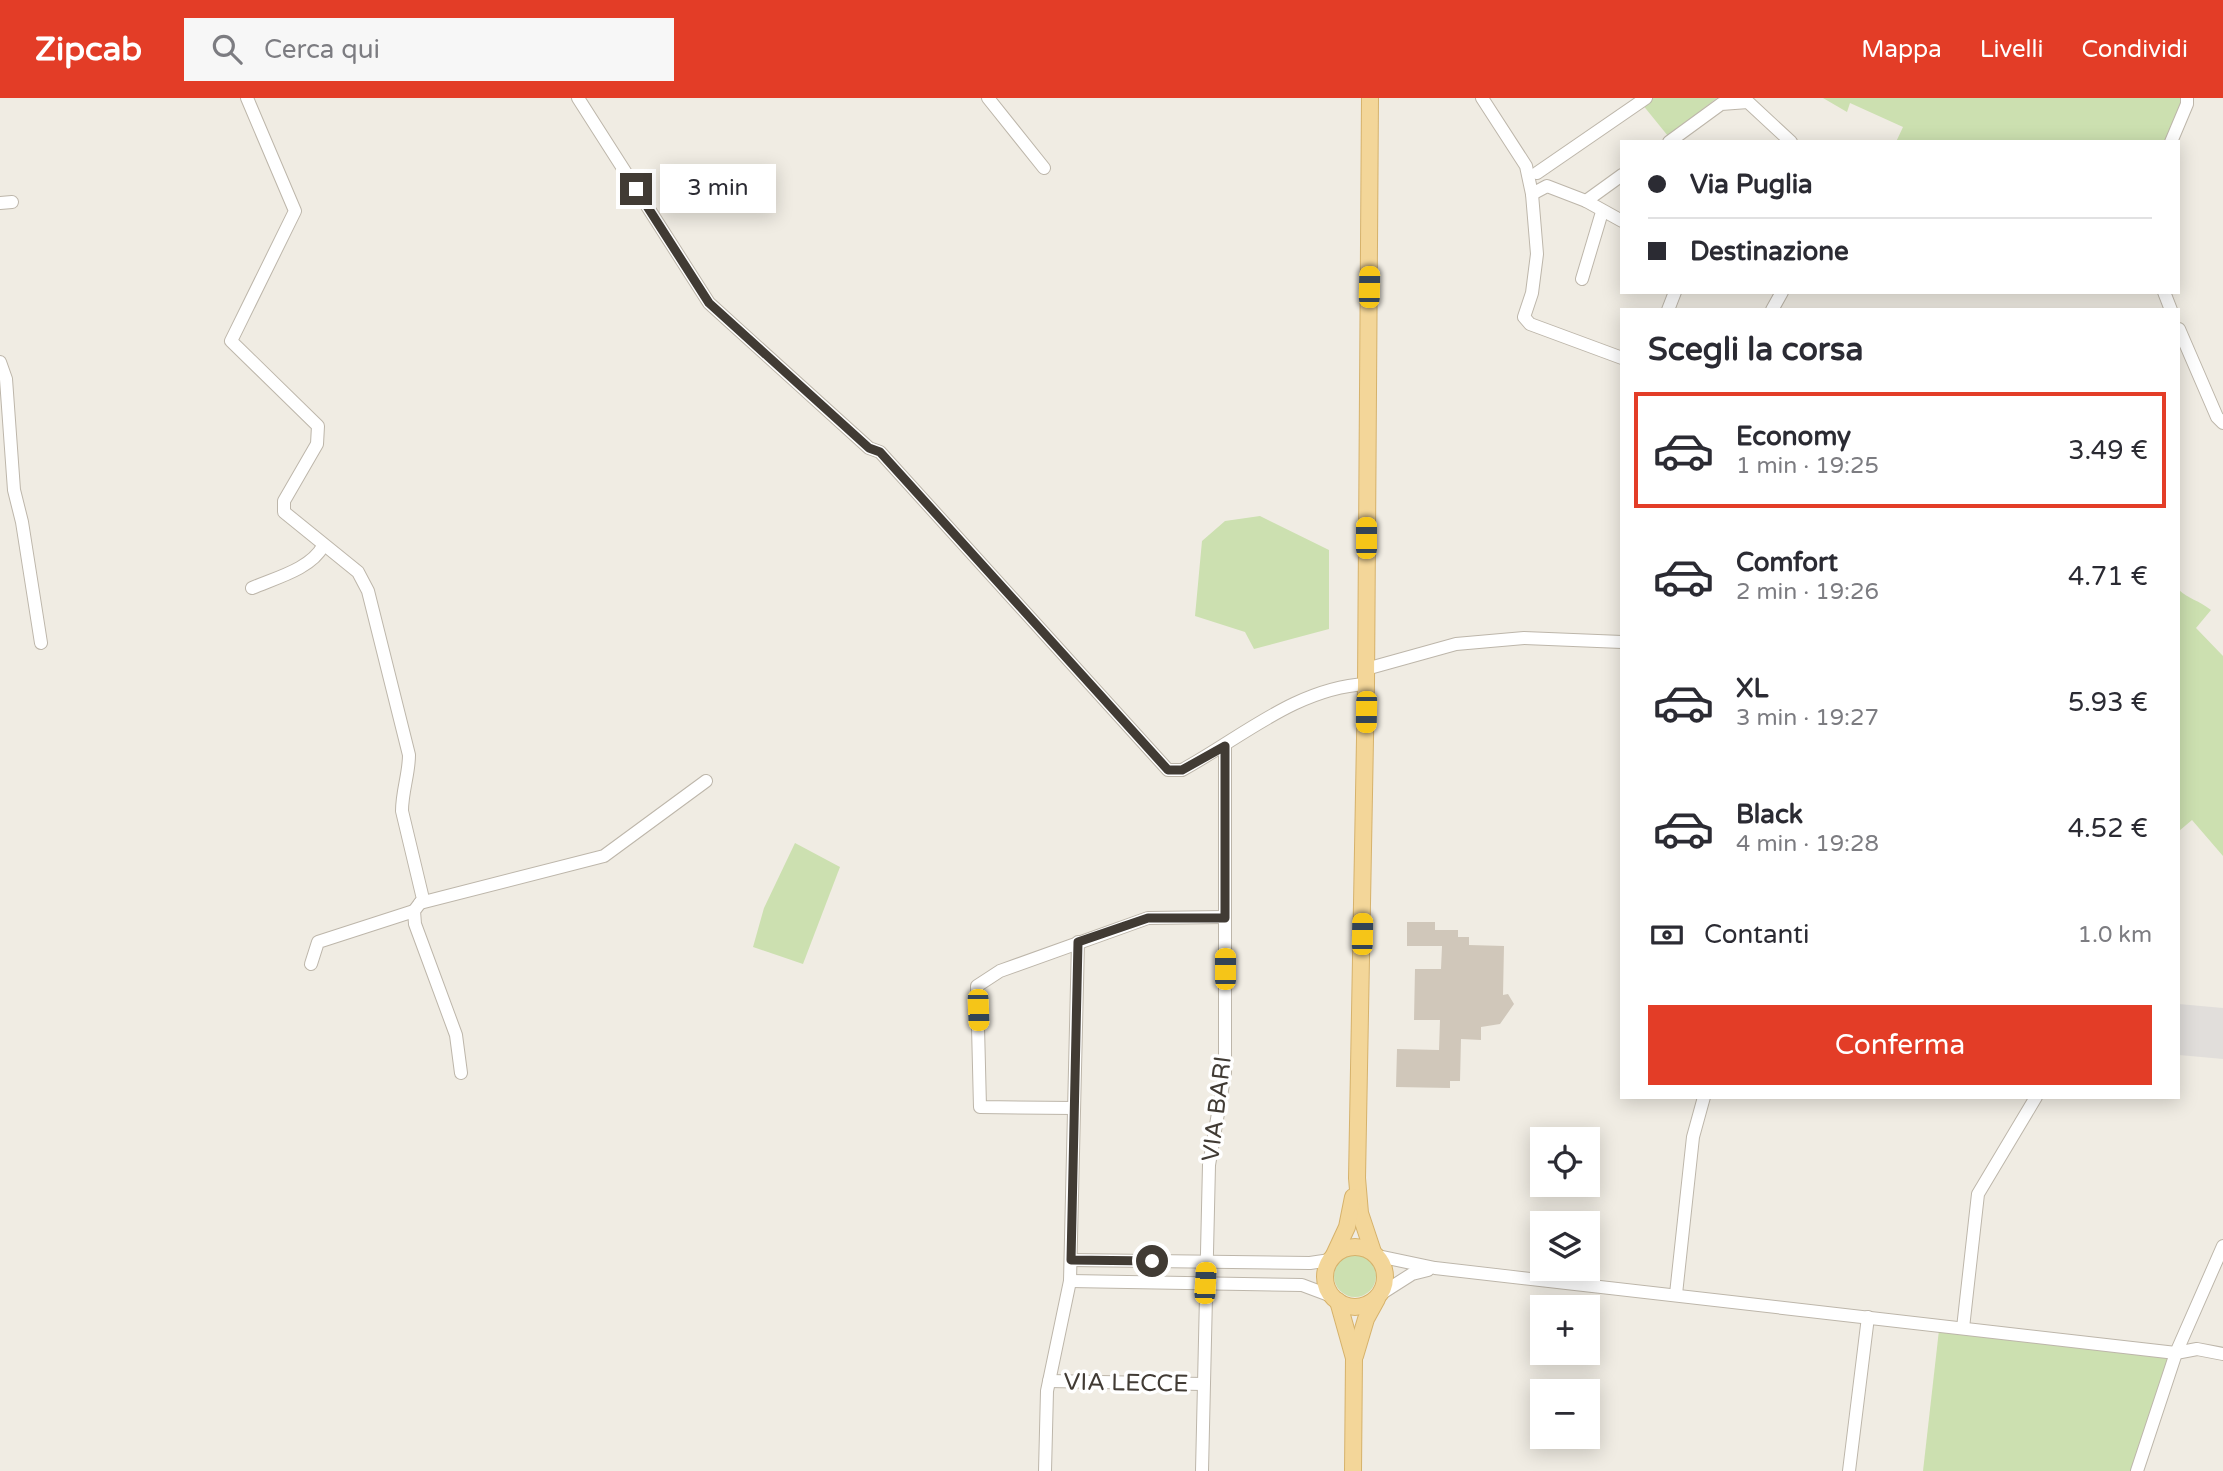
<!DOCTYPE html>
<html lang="it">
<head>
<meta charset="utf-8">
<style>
	body { margin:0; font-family:"Varela Round",sans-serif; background:#f7f7f7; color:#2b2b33; height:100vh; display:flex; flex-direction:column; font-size:26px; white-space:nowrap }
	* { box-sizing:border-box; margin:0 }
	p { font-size:23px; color:#7c7c81 }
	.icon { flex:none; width:38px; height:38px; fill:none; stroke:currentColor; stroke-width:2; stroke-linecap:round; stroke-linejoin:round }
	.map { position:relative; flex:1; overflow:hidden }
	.sheet { position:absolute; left:1620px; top:210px; width:560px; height:791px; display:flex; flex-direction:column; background:#fff; border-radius:0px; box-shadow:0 4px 18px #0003 }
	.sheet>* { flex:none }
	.guide { position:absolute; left:1620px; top:42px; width:560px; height:154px; border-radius:0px; box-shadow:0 4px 18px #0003; display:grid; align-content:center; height:154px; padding:0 28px; background:#fff }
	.controls { position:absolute; left:1530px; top:1029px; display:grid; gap:14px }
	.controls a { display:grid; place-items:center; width:70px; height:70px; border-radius:0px; background:#fff; box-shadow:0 4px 18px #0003; font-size:35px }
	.end { position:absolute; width:32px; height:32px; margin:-16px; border:9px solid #413b34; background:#fff; box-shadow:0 0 0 4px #fff }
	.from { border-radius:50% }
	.bubble { position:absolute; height:49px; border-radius:0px; background:#fff; box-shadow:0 4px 18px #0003; font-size:23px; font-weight:600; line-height:49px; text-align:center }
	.car { position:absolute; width:21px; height:42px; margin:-21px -10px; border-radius:9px; box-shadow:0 0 5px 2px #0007; background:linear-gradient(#f5c518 24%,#345 0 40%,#f5c518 0 76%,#345 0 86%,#f5c518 0) }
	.guide b { display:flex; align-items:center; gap:24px; height:66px; font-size:26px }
	.guide b+b { border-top:2px solid #e1e1e2 }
	.guide i { width:18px; height:18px; background:#2b2b33 }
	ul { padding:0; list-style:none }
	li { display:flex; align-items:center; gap:21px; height:116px; margin:0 14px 10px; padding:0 14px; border:4px solid transparent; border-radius:0px }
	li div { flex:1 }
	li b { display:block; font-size:26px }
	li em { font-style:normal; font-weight:600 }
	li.current { border-color:#e33d27 }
	li>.icon { width:63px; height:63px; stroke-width:1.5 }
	h2 { padding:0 28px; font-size:32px; line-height:84px }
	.pay { display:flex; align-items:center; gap:18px; height:77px; padding:0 28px; font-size:26px }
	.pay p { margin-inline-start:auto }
	.action { display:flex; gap:14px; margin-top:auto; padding:14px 28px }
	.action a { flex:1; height:80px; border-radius:0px; background:#e33d27; color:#fff; font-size:28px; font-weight:600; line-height:80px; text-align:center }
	header { display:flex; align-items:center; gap:42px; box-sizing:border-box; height:98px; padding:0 35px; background:#e33d27; color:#fff }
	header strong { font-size:33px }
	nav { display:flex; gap:38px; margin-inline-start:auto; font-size:24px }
	.search { width:490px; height:63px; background:#f7f7f7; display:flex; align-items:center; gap:18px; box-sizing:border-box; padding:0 24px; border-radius:0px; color:#7c7c81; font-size:26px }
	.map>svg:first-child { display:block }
</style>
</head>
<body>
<header>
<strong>Zipcab</strong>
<div class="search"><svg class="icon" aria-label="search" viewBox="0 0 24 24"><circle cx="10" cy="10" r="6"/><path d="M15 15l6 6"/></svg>Cerca qui</div>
<nav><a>Mappa</a><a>Livelli</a><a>Condividi</a></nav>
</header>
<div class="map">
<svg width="2223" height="1373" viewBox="0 0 2223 1373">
	<rect width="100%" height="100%" fill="#f0ece3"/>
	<g fill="#cce0b0">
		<polygon points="1650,0 1717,0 1668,38 1642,6"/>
		<polygon points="1823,0 2182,0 2167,44 1896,44 1903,29 1850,5 1847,14"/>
		<polygon points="1260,418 1329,452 1329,531 1254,551 1245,534 1195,518 1202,443 1225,423"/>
		<path d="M2179,492C2187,500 2200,503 2211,512L2196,530L2223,558V758L2192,722L2179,733Z"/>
		<polygon points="795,745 840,769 803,866 753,849 764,810"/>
		<circle cx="1355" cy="1178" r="21"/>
		<polygon points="1939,1232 2176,1255 2132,1373 1923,1373"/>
	</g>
	<polygon fill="#e1dedb" points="2179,906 2223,910 2223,961 2179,957"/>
	<polygon fill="#d0c7ba" points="1407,824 1435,824 1435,832 1458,832 1458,839 1469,839 1469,847 1504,848 1503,897 1508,896 1514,906 1500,926 1481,929 1481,942 1461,941 1460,983 1450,983 1450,990 1396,989 1397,951 1439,952 1440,922 1414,922 1415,871 1441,871 1442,848 1407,848"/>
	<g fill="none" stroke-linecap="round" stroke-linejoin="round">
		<g stroke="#bdb6aa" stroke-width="14">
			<g id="minor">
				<path d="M247,0L295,113L231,243L318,328L317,346L284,403V414L358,474L368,493L409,657C409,676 402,693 402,713L423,801L414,813L415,826L456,937L461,975"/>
				<path d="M578,0L709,205L869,350L880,354L1168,672H1182C1241,640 1296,590 1366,586"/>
				<polyline points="988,0 1044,70"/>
				<polyline points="1482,0 1526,68 1532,96 1537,156 1532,195 1524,219 1530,226 1622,260"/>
				<polyline points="1669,44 1721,6 1748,4 1791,44"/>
				<polyline points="2171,44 2187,6 2187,0"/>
				<polyline points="1537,75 1646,0"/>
				<polyline points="1532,96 1547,88 1586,103 1622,123"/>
				<polyline points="1586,103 1622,77"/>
				<polyline points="0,105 12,104"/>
				<polyline points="1582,181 1602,114"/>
				<polyline points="2164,194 2171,212"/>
				<polyline points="1668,212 1675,194"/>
				<polyline points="1772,212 1782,194"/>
				<polyline points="2179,231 2217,319 2223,325"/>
				<polyline points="0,264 6,281 14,392 22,424 41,545"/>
				<path d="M252,490C275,480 311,471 323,448"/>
				<polyline points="1366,571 1456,546 1524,540 1622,544"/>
				<polyline points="420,805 604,758 706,683"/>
				<polyline points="311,866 318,844 414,813"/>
				<polyline points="1074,1010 980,1009 977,888 1000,873 1148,820 1225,819"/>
				<polyline points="1378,1158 1435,1170 2176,1255 2197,1251 2223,1256"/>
				<polyline points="1071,1162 1310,1165 1330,1162"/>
				<polyline points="1070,1183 1302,1187 1334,1199"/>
				<polyline points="1676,1196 1693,1039 1704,999"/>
				<polyline points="1379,1197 1412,1176 1428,1172"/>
				<polyline points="1963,1230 1978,1096 2036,999"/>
				<polyline points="1049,1283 1203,1286"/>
				<polyline points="1045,1373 1047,1293 1070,1183 1078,844"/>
				<polyline points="1202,1373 1209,1067 1225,975 1225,648"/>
				<polyline points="1849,1373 1868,1219"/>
				<polyline points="2137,1373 2176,1255 2223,1148"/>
			</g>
		</g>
		<g stroke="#d6b26b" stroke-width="18">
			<g id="major">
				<polyline points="1370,0 1366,586 1357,1080 1360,1115 1373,1154"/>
				<circle cx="1355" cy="1179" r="30"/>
				<polyline points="1334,1157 1347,1129 1353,1099"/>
				<polyline points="1338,1203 1354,1260 1353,1373"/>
				<polyline points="1355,1258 1366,1221 1377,1201"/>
			</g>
		</g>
		<use href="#minor" stroke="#fff" stroke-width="12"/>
		<use href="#major" stroke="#f3d699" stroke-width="16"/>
	</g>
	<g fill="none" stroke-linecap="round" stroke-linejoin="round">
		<polyline stroke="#413b34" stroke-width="9" points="636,91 709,205 869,350 880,354 1168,672 1182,672 1225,648 1225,820 1148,820 1078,844 1071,1162 1152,1163"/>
	</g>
	<g text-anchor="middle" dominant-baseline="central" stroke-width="7" stroke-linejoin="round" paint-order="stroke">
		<g font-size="24" fill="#413b34" stroke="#fff">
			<text transform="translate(1217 1011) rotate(-83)">VIA BARI</text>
			<text transform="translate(1126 1285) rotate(1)">VIA LECCE</text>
		</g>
	</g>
</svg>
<div class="controls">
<a><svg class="icon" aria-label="locate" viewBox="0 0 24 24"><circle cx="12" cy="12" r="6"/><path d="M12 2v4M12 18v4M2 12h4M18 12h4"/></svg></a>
<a><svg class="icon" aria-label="layers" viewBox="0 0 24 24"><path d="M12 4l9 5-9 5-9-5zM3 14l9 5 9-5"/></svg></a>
<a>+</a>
<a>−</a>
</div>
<i class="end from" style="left:1152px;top:1163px"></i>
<i class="end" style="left:636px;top:91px"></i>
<div class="bubble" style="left:660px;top:66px;width:116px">3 min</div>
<i class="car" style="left:1369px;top:189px;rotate:1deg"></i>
<i class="car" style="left:1366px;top:440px;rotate:0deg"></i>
<i class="car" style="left:1366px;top:614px;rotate:181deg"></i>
<i class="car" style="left:1362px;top:836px;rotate:1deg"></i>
<i class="car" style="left:1225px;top:871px;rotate:0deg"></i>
<i class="car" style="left:978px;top:912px;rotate:178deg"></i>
<i class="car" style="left:1205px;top:1185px;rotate:3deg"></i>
<div class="guide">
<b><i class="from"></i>Via Puglia</b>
<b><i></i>Destinazione</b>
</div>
<section class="sheet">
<h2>Scegli la corsa</h2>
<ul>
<li class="current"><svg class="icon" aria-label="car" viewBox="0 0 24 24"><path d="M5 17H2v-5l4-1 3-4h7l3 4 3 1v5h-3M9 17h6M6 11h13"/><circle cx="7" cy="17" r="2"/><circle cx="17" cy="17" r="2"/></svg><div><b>Economy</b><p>1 min · 19:25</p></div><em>3.49 €</em></li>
<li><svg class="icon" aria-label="car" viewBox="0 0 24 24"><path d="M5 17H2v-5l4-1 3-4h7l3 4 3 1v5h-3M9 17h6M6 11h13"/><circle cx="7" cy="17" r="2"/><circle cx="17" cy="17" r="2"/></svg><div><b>Comfort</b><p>2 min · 19:26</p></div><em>4.71 €</em></li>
<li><svg class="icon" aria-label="car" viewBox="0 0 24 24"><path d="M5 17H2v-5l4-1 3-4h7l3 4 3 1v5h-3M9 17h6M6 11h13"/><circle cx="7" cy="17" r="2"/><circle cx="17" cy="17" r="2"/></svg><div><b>XL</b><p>3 min · 19:27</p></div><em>5.93 €</em></li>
<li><svg class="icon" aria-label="car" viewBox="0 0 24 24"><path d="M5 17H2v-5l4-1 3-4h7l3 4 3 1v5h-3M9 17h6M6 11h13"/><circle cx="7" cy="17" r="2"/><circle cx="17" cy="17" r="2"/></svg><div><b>Black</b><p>4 min · 19:28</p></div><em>4.52 €</em></li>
</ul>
<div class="pay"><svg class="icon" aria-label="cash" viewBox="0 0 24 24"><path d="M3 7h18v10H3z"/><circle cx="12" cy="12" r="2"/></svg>Contanti<p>1.0 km</p></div>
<div class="action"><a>Conferma</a></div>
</section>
</div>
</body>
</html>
